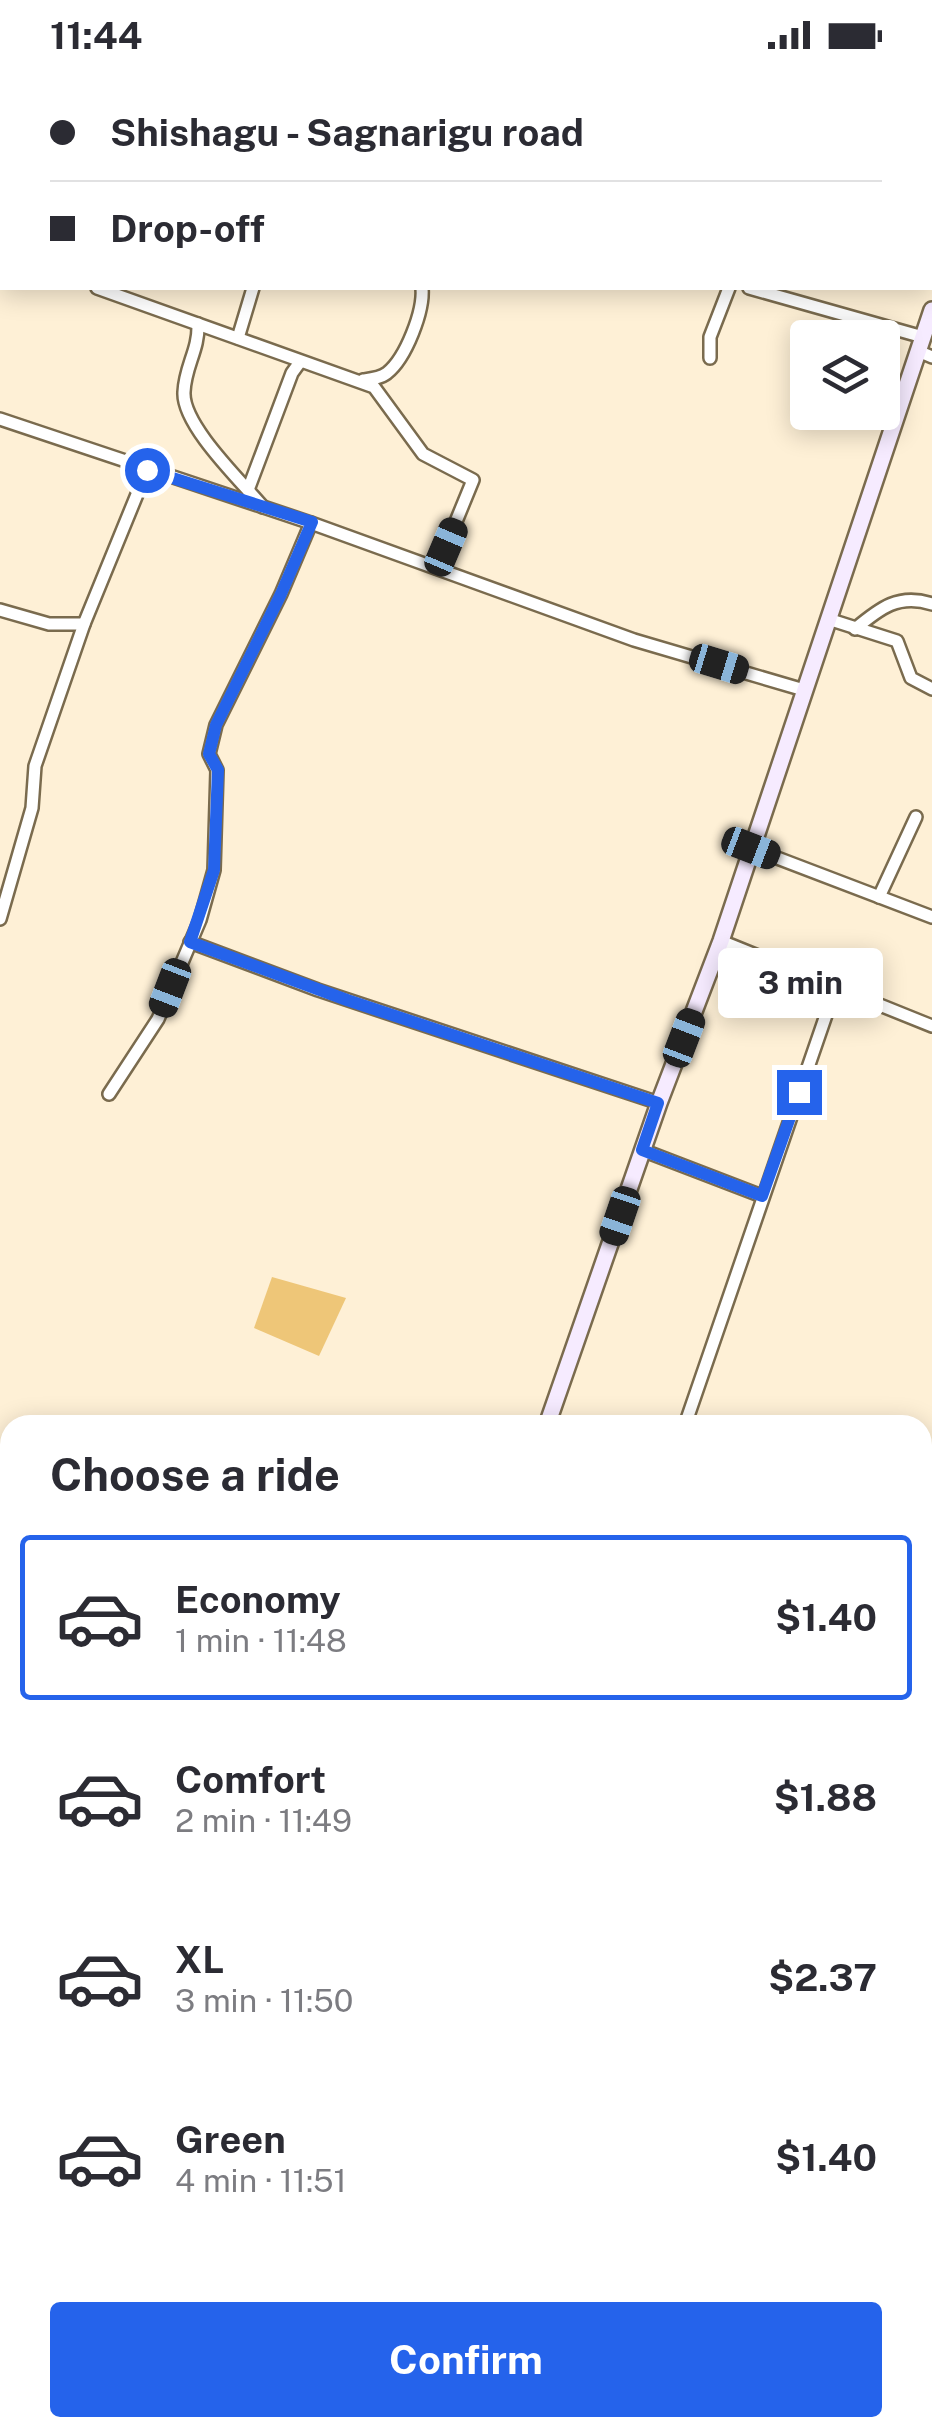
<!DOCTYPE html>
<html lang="en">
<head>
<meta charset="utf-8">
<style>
	body { margin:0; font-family:"Public Sans",sans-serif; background:#f7f7f7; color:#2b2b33; height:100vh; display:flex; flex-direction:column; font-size:38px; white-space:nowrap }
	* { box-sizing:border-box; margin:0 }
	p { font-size:32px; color:#7c7c81 }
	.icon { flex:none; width:55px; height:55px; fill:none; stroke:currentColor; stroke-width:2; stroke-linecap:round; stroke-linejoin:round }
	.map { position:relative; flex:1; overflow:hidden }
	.drawer { position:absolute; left:0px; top:1345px; width:932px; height:1022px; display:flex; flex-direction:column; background:#fff; border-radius:30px 30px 0 0; box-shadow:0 5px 25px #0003 }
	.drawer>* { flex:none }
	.banner { position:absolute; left:0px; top:0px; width:932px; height:220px; box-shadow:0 5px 25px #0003; display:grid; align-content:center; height:220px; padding:0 50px; background:#fff }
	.fabs { position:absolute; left:790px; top:250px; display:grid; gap:20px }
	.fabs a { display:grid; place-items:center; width:110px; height:110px; border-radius:10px; background:#fff; box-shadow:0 5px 25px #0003; font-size:50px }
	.end { position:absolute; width:45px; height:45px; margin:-22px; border:12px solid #2563eb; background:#fff; box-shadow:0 0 0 5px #fff }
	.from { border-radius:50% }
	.bubble { position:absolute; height:70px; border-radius:10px; background:#fff; box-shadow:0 5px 25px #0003; font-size:32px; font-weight:700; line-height:70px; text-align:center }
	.car { position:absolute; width:30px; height:60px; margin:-30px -15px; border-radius:12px; box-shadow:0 0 8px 2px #0007; background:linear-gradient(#222 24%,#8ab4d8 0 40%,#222 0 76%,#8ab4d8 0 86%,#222 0) }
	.banner b { display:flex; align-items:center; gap:35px; height:95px; font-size:38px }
	.banner b+b { border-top:2px solid #e1e1e2 }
	.banner i { width:25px; height:25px; background:#2b2b33 }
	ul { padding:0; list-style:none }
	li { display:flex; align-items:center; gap:30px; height:165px; margin:0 20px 15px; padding:0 30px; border:5px solid transparent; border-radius:10px }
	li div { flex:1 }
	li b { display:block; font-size:38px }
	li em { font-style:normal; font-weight:700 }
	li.selected { border-color:#2563eb }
	li>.icon { width:90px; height:90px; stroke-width:1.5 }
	h2 { padding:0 50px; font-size:45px; line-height:120px }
	.action { display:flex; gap:20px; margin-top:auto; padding:20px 50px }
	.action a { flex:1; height:115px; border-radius:10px; background:#2563eb; color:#fff; font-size:40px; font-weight:700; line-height:115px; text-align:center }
	.status { display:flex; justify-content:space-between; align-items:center; height:70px; padding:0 50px; background:#fff; direction:ltr }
	.status svg { height:28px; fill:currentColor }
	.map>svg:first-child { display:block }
</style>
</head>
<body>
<div class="status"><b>11:44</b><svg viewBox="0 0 49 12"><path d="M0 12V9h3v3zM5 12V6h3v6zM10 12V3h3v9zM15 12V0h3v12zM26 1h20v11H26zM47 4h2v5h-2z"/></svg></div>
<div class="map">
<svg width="932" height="2366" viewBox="0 0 932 2366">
	<rect width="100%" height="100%" fill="#fef0d6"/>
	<polygon fill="#eec678" points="272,1207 346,1228 319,1286 254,1258"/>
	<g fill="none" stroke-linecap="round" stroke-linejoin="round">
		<g stroke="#af87cd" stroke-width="18">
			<polyline points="0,1537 10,1526"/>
			<polyline points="922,2103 932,2097"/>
		</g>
		<g stroke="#7a6b4e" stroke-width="16">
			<g id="street">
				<polyline points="164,0 165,2"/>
				<polyline points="10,2 11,0"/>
				<polyline points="137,2 138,0"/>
				<polyline points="596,2 598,0"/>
				<polyline points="0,24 2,18"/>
				<polyline points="0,181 2,182"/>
				<polyline points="97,218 374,317 423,384 473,410 437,498"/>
				<polyline points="749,218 923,267"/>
				<path d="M198,254C199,280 185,296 184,322C182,355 241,411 263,437"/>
				<polyline points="238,268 253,218"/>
				<polyline points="918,281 932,287"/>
				<polyline points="710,288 710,267 729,218"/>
				<path d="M363,310C371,309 381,308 387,303C406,288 424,241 422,218"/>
				<polyline points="0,349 311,453 634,570 804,620"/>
				<polyline points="248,420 292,303 300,292"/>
				<polyline points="0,540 49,554 84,554"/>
				<polyline points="828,549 897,571 911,608 932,619"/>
				<path d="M855,559C880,538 899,523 932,534"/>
				<polyline points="751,778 932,847"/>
				<polyline points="879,827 916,747"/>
				<polyline points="0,849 32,738 35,696 84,554 147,400"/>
				<polyline points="721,871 932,956"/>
				<polyline points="190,872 318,920 659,1033"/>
				<polyline points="109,1024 158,949 200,850 214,800 217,700 209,684 216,655 281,524 311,453"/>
				<polyline points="642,1080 762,1126"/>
				<polyline points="685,1355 835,919"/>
				<polyline points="922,1534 932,1538"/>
				<polyline points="922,1655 932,1658"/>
				<polyline points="434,2366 445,2358"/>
				<polyline points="533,2366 538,2358"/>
				<polyline points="828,2366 829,2358"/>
			</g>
		</g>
		<g stroke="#7a6b4e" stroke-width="20">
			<g id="secondary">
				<polyline points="547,1355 659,1033 721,871 932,240"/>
				<polyline points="196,2366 199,2358"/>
			</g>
		</g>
		<use href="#street" stroke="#fff" stroke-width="11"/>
		<use href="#secondary" stroke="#f6ebff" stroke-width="15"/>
	</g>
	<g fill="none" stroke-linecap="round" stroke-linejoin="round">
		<polyline stroke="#2563eb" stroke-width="12" points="147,400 312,452 281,524 216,655 209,684 218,700 214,800 190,872 347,930 658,1033 642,1080 762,1126 799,1022"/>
	</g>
</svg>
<div class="fabs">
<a><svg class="icon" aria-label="layers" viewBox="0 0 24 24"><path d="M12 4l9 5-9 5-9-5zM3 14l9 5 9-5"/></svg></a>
</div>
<i class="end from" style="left:147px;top:400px"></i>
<i class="end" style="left:799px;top:1022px"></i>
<div class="bubble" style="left:718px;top:878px;width:165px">3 min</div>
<i class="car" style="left:446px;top:477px;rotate:23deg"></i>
<i class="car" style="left:719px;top:594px;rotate:107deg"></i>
<i class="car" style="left:751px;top:778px;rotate:111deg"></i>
<i class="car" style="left:170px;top:918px;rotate:201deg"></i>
<i class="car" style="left:684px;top:968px;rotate:21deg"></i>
<i class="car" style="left:620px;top:1146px;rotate:199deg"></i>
<div class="banner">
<b><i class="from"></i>Shishagu - Sagnarigu road</b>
<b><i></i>Drop-off</b>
</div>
<section class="drawer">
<h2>Choose a ride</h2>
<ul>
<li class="selected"><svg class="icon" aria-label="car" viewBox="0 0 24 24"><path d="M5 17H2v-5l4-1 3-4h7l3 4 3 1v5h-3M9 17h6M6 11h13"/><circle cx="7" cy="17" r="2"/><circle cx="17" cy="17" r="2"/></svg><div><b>Economy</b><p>1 min · 11:48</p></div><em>$1.40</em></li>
<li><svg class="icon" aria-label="car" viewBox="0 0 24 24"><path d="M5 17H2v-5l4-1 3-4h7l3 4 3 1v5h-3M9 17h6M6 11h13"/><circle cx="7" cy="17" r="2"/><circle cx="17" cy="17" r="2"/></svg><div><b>Comfort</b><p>2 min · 11:49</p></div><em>$1.88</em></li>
<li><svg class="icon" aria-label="car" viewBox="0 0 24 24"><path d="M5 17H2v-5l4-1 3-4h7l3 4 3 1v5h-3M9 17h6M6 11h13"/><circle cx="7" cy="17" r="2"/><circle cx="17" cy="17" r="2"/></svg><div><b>XL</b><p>3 min · 11:50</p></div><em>$2.37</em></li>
<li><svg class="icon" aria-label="car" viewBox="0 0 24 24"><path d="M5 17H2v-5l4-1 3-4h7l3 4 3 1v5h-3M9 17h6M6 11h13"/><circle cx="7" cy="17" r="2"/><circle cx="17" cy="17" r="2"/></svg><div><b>Green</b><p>4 min · 11:51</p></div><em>$1.40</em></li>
</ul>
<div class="action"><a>Confirm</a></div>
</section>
</div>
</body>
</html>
